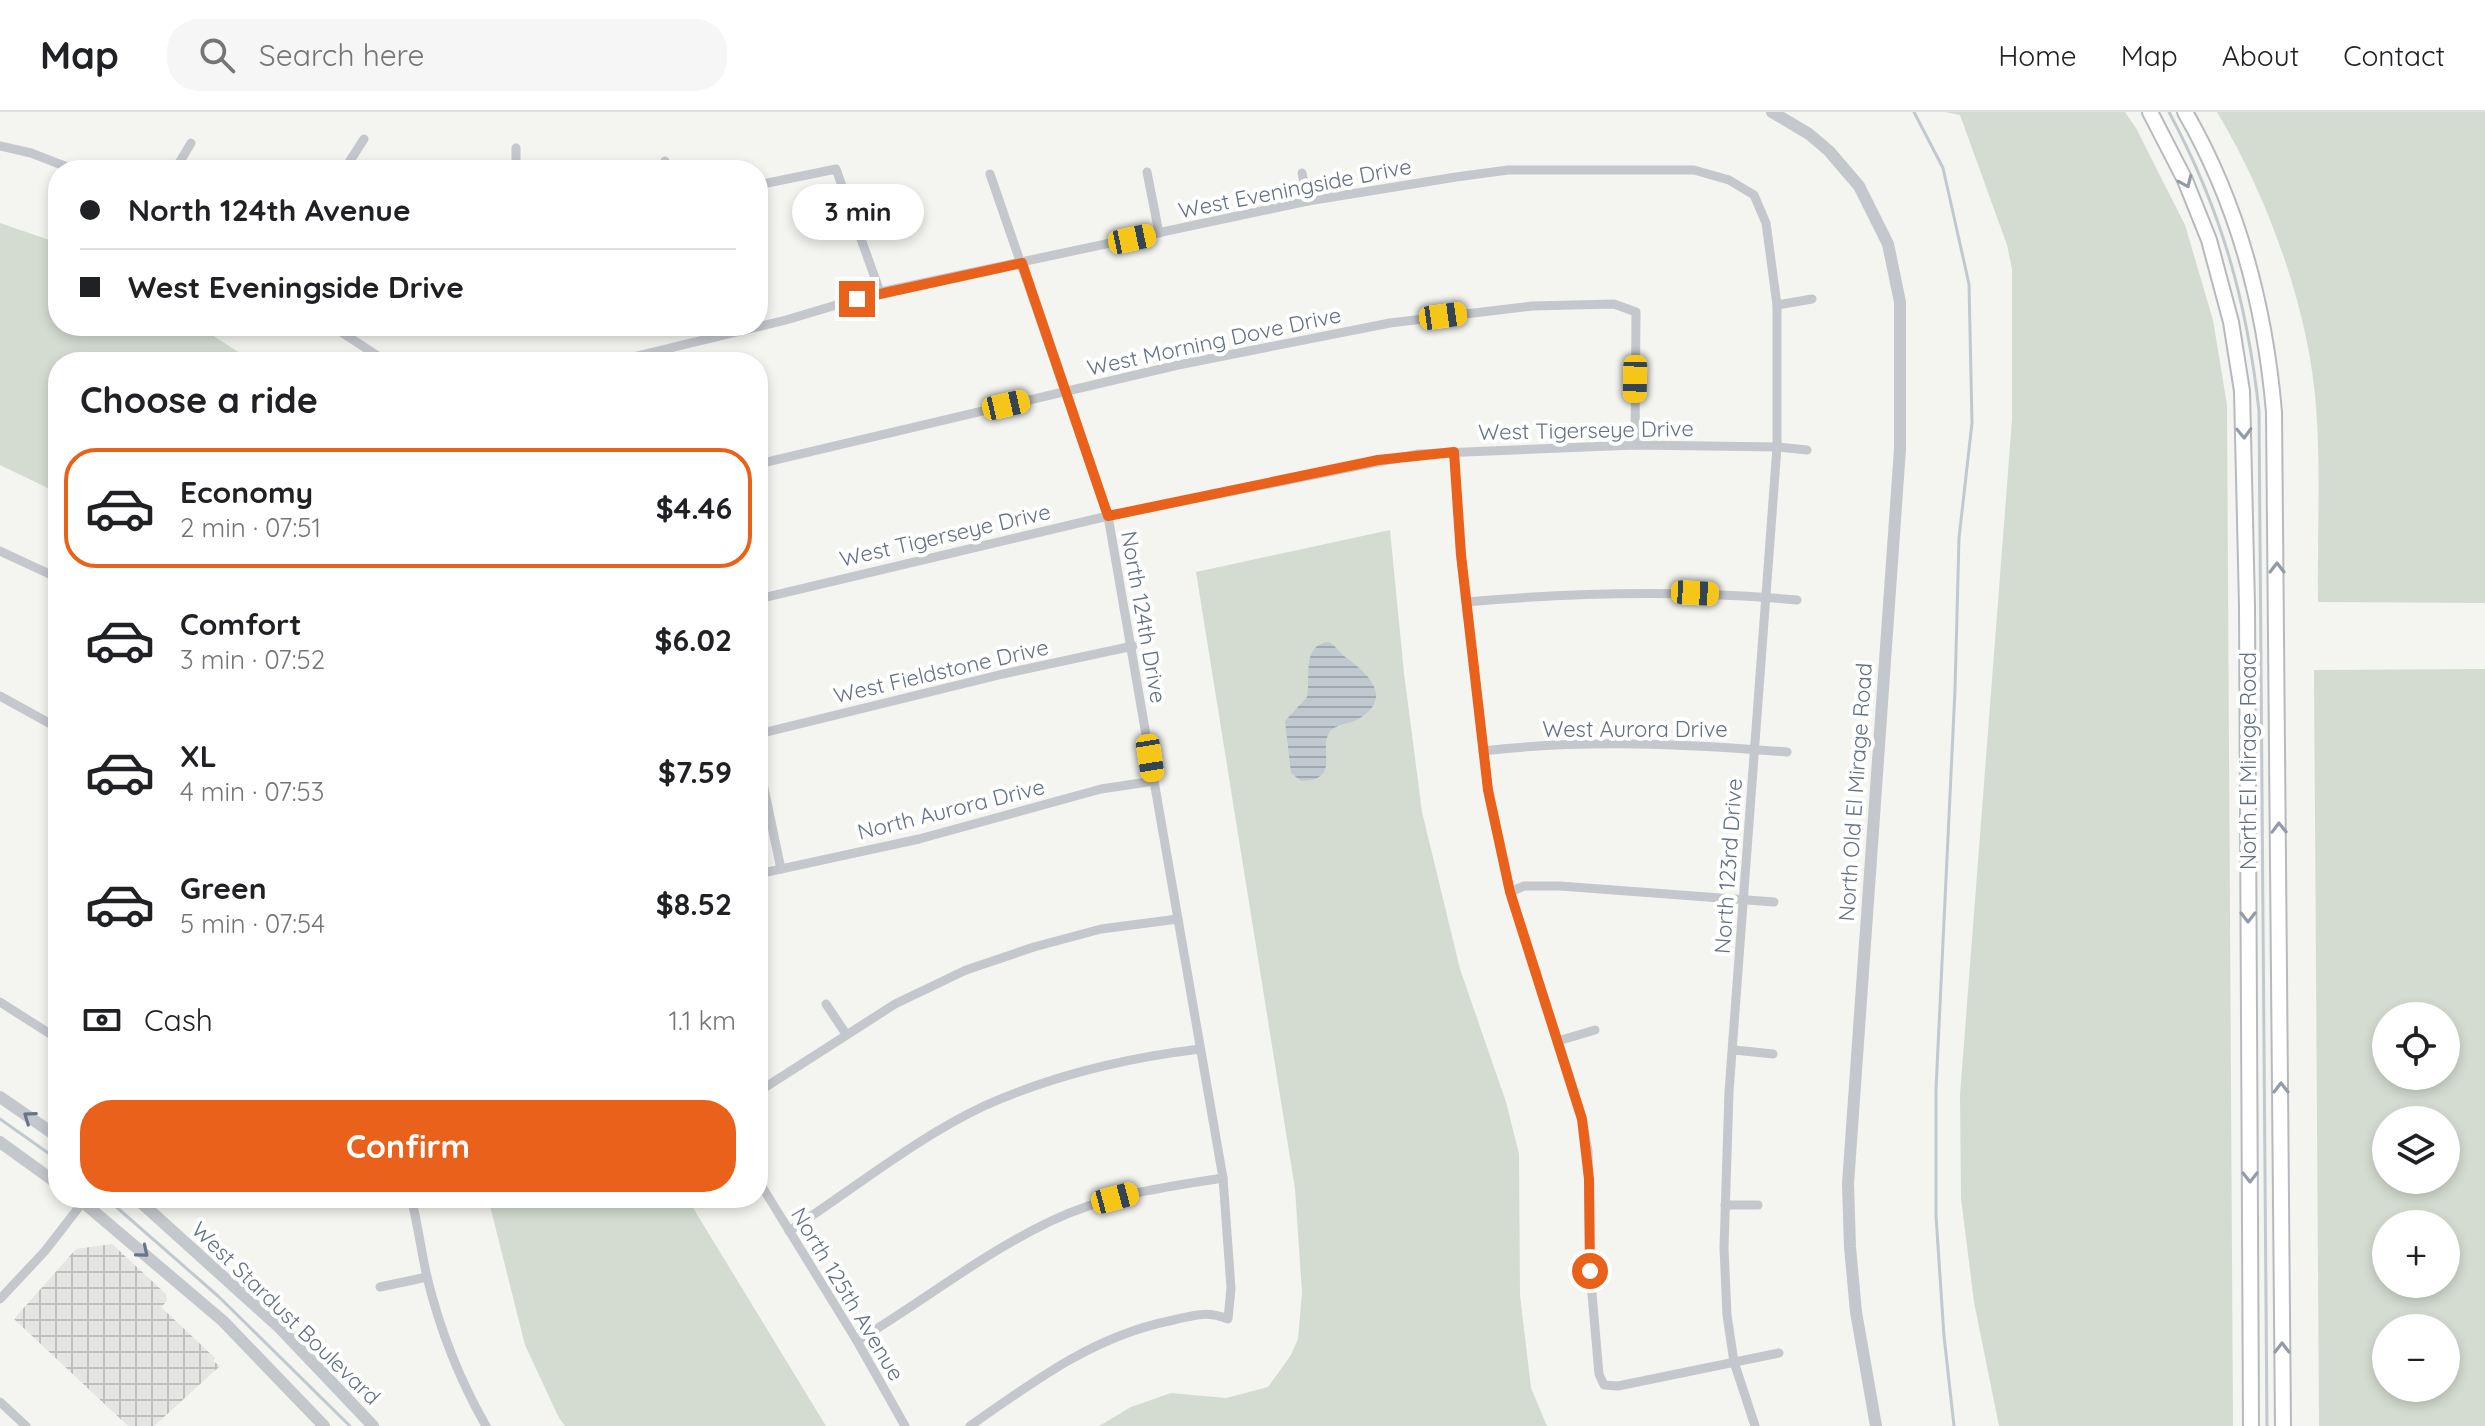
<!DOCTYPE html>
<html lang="en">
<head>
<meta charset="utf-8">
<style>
	body { margin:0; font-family:Quicksand,sans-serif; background:#f6f6f6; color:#202124; height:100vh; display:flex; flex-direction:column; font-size:30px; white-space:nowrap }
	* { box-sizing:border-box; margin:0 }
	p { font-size:26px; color:#757577 }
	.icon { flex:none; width:44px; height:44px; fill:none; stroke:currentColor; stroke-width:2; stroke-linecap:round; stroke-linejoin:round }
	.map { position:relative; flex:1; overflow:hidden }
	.sheet { position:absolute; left:48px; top:240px; width:720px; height:856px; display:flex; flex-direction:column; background:#fff; border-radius:32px; box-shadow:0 4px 12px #0003 }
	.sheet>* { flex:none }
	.banner { position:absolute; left:48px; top:48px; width:720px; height:176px; border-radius:32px; box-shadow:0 4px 12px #0003; display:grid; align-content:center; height:176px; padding:0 32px; background:#fff }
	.fabs { position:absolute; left:2372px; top:890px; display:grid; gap:16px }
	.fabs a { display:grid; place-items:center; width:88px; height:88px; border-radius:50%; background:#fff; box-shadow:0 4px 12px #0003; font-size:40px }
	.end { position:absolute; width:36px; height:36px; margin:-18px; border:10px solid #ea611b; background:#fff; box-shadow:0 0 0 4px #fff }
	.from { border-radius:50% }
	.bubble { position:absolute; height:56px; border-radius:28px; background:#fff; box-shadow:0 4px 12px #0003; font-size:26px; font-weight:700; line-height:56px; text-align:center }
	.car { position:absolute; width:24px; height:48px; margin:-24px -12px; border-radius:10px; box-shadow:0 0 6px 2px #0007; background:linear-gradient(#f5c518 24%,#345 0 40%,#f5c518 0 76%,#345 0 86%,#f5c518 0) }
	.banner b { display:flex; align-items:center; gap:28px; height:76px; font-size:30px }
	.banner b+b { border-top:2px solid #e0e0e0 }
	.banner i { width:20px; height:20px; background:#202124 }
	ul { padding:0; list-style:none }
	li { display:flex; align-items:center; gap:24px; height:120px; margin:0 16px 12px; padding:0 16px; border:4px solid transparent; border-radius:32px }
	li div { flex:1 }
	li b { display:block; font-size:30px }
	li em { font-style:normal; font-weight:700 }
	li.on { border-color:#ea611b }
	li>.icon { width:72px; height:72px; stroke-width:1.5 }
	h2 { padding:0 32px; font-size:36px; line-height:96px }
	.pay { display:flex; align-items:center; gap:20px; height:88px; padding:0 32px; font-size:30px }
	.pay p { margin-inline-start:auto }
	.button { display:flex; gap:16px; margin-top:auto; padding:16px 32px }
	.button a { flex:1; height:92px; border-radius:32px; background:#ea611b; color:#fff; font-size:32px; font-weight:700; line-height:92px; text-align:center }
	header { display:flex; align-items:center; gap:48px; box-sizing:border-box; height:112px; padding:0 40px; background:#fff; border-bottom:2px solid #e0e0e0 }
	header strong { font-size:38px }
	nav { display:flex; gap:44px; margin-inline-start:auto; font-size:28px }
	.search { width:560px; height:72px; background:#f6f6f6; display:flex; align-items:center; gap:20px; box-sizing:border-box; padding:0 28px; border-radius:32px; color:#757577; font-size:30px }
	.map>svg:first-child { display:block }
</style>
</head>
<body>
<header>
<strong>Map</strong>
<div class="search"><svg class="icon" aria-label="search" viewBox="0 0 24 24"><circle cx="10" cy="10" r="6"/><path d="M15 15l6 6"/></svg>Search here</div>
<nav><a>Home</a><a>Map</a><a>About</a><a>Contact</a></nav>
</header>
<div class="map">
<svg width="2485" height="1314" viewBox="0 0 2485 1314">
	<defs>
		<pattern id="industrial-grid" width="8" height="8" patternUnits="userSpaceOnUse" patternTransform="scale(2)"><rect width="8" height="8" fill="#e5e6e4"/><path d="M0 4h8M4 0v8" fill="none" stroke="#bdbfbe"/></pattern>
		<pattern id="water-rules" width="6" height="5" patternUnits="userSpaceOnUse" patternTransform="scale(2)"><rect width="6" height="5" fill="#c0c9cf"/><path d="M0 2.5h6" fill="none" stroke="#9fa8ad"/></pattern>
	</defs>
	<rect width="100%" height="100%" fill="#f4f5f0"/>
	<polygon fill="url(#industrial-grid)" points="112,1132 166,1182 167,1189 161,1195 215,1246 213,1249 220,1254 154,1314 128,1314 14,1207 76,1137"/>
	<g fill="#d4dcd1" fill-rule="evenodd">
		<polygon points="1945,0 2125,0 2136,16 2185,113 2213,208 2227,293 2233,1314 1999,1314 1974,1190 1961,1086 1960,983 2012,308 2012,157 2007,133 1960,3"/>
		<path d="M2217,0H2485V491L2318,490C2317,425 2321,359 2316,294C2309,197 2267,83 2217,0Z"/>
		<polygon points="0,111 58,131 58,214 198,214 254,250 58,250 58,381 0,353"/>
		<polygon points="1390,418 1404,561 1422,700 1460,857 1506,990 1519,1042 1520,1183 1531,1276 1547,1314 1099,1314 1131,1295 1171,1281 1226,1286 1268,1275 1291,1243 1298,1227 1302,1180 1295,1077 1196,460"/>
		<path d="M2485,557V1314H2319L2314,558ZM2446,904V964H2386V904ZM2446,1008V1068H2386V1008ZM2446,1112V1172H2386V1112ZM2446,1216V1276H2386V1216Z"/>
		<polygon points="488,1086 687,1086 826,1314 565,1314 559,1306 525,1233"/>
	</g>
	<path fill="url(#water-rules)" d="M1329,530C1337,535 1340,542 1348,547C1368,562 1393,585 1360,606C1350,613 1333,611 1328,623C1320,641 1340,668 1301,669L1291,661L1285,609L1307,585C1311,566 1301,532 1329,530Z"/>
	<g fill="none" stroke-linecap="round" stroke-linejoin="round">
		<g stroke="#c0c9cf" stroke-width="3">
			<polyline points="1914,0 1943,56 1969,172 1972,311 1959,426 1955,578 1936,977 1936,1104 1944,1224 1954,1314"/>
			<path d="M2169,0C2221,97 2247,189 2259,299L2267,1314"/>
			<polyline points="0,1007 58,1048"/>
			<polyline points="106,1086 218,1184 350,1314"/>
		</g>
		<g stroke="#b6babf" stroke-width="18">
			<g id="secondary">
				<polyline points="2150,0 2185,68 2209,128 2231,210 2242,279 2247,494 2251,1314"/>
				<path d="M2185,0C2238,92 2265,195 2274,300L2283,1314"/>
			</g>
		</g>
		<g stroke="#c4c7cb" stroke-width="9">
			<polyline points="0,34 31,41 75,58"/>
			<polyline points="516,36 516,58"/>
			<polyline points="665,49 667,58"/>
			<polyline points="175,58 191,31"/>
			<polyline points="344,58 364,27"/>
			<polyline points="1147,60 1159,121"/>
			<polyline points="1302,61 1308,89"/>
			<polyline points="758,73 836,57 880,180"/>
			<polyline points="1777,193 1812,187"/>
			<polyline points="332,214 387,250"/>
			<polyline points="612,250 786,208 880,180 1308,89 1456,65 1508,58 1694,58 1729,68 1754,83 1766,111 1777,193 1777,335 1729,980 1724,1136 1727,1203 1734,1250 1755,1314"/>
			<polyline points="1454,340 1461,443 1488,678 1510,780 1569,963 1582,1007 1588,1039 1590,1159 1599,1262 1604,1273 1618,1274 1779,1241"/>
			<polyline points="758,352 1178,253 1390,211 1532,194 1614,192 1636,200 1635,333"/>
			<polyline points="0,439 58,466"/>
			<polyline points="758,487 1108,404 1418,342 1635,333 1777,335 1807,338"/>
			<path d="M1466,490C1577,480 1686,478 1797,488"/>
			<polyline points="0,584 58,616"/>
			<polyline points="758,622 1003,562 1133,534"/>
			<path d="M1483,639C1585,627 1686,632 1787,640"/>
			<polyline points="758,648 781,757"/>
			<polyline points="758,762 919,727 1101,677 1154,669"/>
			<polyline points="1510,780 1524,774 1560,774 1774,790"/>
			<polyline points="0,890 58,927"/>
			<polyline points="826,892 846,922"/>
			<polyline points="1558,929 1595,918"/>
			<polyline points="1734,938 1773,942"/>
			<polyline points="758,980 895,892 966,858 1034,835 1101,817 1178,807"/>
			<polyline points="758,1068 857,1229 905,1314"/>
			<path d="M411,1086C418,1112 421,1139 427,1165C440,1218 459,1267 486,1314"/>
			<polyline points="1725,1093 1758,1093"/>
			<path d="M789,1119C852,1078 916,1026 984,994C1053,963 1125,946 1200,937"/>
			<polyline points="380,1175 427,1165"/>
			<polyline points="0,1187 45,1139 86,1086"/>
			<path d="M857,1229C922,1190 982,1142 1051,1109C1105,1083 1165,1075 1223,1066"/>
			<polyline points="0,1290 26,1314"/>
			<path d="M970,1314C1033,1270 1092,1225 1169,1209C1193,1204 1204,1198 1228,1207L1231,1176L1223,1066L1108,404L990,62"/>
		</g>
		<g stroke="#c4c7cb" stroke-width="12">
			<polyline points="1772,0 1809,22 1829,39 1859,74 1888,132 1900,190 1900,337 1848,1072 1850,1135 1856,1200 1876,1314"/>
			<polyline points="0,985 58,1025"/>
			<polyline points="0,1030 58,1072"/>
			<polyline points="78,1086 223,1209 324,1314"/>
			<polyline points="136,1086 280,1216 373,1314"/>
		</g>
		<use href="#secondary" stroke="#fff" stroke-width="14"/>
	</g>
	<defs><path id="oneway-chevron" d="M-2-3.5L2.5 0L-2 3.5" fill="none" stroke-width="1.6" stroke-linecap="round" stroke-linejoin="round" transform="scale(2)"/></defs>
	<g stroke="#919ca8">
		<use href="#oneway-chevron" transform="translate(2186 70) rotate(66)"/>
		<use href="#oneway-chevron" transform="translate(2244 321) rotate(88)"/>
		<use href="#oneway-chevron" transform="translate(2277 456) rotate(-90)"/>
		<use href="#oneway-chevron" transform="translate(2279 716) rotate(-91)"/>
		<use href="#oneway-chevron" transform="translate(2248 805) rotate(90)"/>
		<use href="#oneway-chevron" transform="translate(2281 976) rotate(-90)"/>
		<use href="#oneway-chevron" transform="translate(2250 1065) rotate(90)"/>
		<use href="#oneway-chevron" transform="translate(2282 1236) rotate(-90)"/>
	</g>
	<g stroke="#677587">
		<use href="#oneway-chevron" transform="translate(29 1005) rotate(-145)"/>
		<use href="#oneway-chevron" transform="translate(143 1140) rotate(40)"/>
	</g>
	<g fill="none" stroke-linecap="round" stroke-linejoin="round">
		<polyline stroke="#ea611b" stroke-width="10" points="857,187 1022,151 1108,404 1378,348 1454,340 1461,443 1488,678 1510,780 1582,1007 1589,1067 1590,1159"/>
	</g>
	<g text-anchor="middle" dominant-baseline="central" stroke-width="8" stroke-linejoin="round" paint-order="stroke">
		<g font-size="22" fill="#627183" stroke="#fff">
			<text transform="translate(1295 76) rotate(-11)">West Eveningside Drive</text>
			<text transform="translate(1214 229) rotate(-12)">West Morning Dove Drive</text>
			<text transform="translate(1586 318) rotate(-1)">West Tigerseye Drive</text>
			<text transform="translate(945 423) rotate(-13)">West Tigerseye Drive</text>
			<text transform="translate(1144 505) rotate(80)">North 124th Drive</text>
			<text transform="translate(941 559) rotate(-13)">West Fieldstone Drive</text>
			<text x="1635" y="617">West Aurora Drive</text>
			<text transform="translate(2248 649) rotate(-90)">North El Mirage Road</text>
			<text transform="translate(1855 680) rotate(-86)">North Old El Mirage Road</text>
			<text transform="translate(951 697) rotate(-14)">North Aurora Drive</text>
			<text transform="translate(1728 754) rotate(-86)">North 123rd Drive</text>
			<text transform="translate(848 1182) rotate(59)">North 125th Avenue</text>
			<text transform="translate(286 1201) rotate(44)">West Stardust Boulevard</text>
		</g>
	</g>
</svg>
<div class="fabs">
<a><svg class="icon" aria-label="locate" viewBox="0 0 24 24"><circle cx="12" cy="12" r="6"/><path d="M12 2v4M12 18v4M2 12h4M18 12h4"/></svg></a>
<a><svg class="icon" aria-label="layers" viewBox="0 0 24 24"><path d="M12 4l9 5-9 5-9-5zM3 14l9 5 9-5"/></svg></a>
<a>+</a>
<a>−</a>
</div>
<i class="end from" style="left:1590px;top:1159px"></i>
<i class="end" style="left:857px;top:187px"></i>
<div class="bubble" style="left:792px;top:72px;width:132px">3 min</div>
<i class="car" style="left:1132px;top:127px;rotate:78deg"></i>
<i class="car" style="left:1443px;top:204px;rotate:82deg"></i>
<i class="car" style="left:1635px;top:267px;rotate:181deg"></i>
<i class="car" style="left:1006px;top:293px;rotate:77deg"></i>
<i class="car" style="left:1695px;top:481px;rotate:93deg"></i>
<i class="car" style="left:1150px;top:646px;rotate:171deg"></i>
<i class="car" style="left:1115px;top:1086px;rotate:75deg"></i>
<div class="banner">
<b><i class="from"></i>North 124th Avenue</b>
<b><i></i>West Eveningside Drive</b>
</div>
<section class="sheet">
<h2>Choose a ride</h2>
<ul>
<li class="on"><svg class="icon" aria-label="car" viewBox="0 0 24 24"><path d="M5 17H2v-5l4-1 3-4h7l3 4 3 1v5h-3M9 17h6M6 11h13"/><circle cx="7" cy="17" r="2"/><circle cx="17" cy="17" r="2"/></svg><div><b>Economy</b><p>2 min · 07:51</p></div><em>$4.46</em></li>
<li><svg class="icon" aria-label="car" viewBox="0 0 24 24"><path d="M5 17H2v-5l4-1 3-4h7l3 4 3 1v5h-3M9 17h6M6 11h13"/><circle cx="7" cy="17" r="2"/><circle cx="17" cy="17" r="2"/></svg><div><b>Comfort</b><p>3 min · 07:52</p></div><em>$6.02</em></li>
<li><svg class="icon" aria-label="car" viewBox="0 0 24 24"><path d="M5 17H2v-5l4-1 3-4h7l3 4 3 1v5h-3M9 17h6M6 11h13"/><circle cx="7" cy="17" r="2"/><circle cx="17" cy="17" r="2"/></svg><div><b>XL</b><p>4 min · 07:53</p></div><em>$7.59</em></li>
<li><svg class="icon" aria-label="car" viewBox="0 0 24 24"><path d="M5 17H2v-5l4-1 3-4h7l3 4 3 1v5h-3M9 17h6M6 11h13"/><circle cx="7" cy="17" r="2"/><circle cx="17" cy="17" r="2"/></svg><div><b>Green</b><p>5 min · 07:54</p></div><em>$8.52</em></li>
</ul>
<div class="pay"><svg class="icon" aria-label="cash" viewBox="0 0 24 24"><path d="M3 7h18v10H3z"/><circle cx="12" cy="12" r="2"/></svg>Cash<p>1.1 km</p></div>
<div class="button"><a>Confirm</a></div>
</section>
</div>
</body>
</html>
